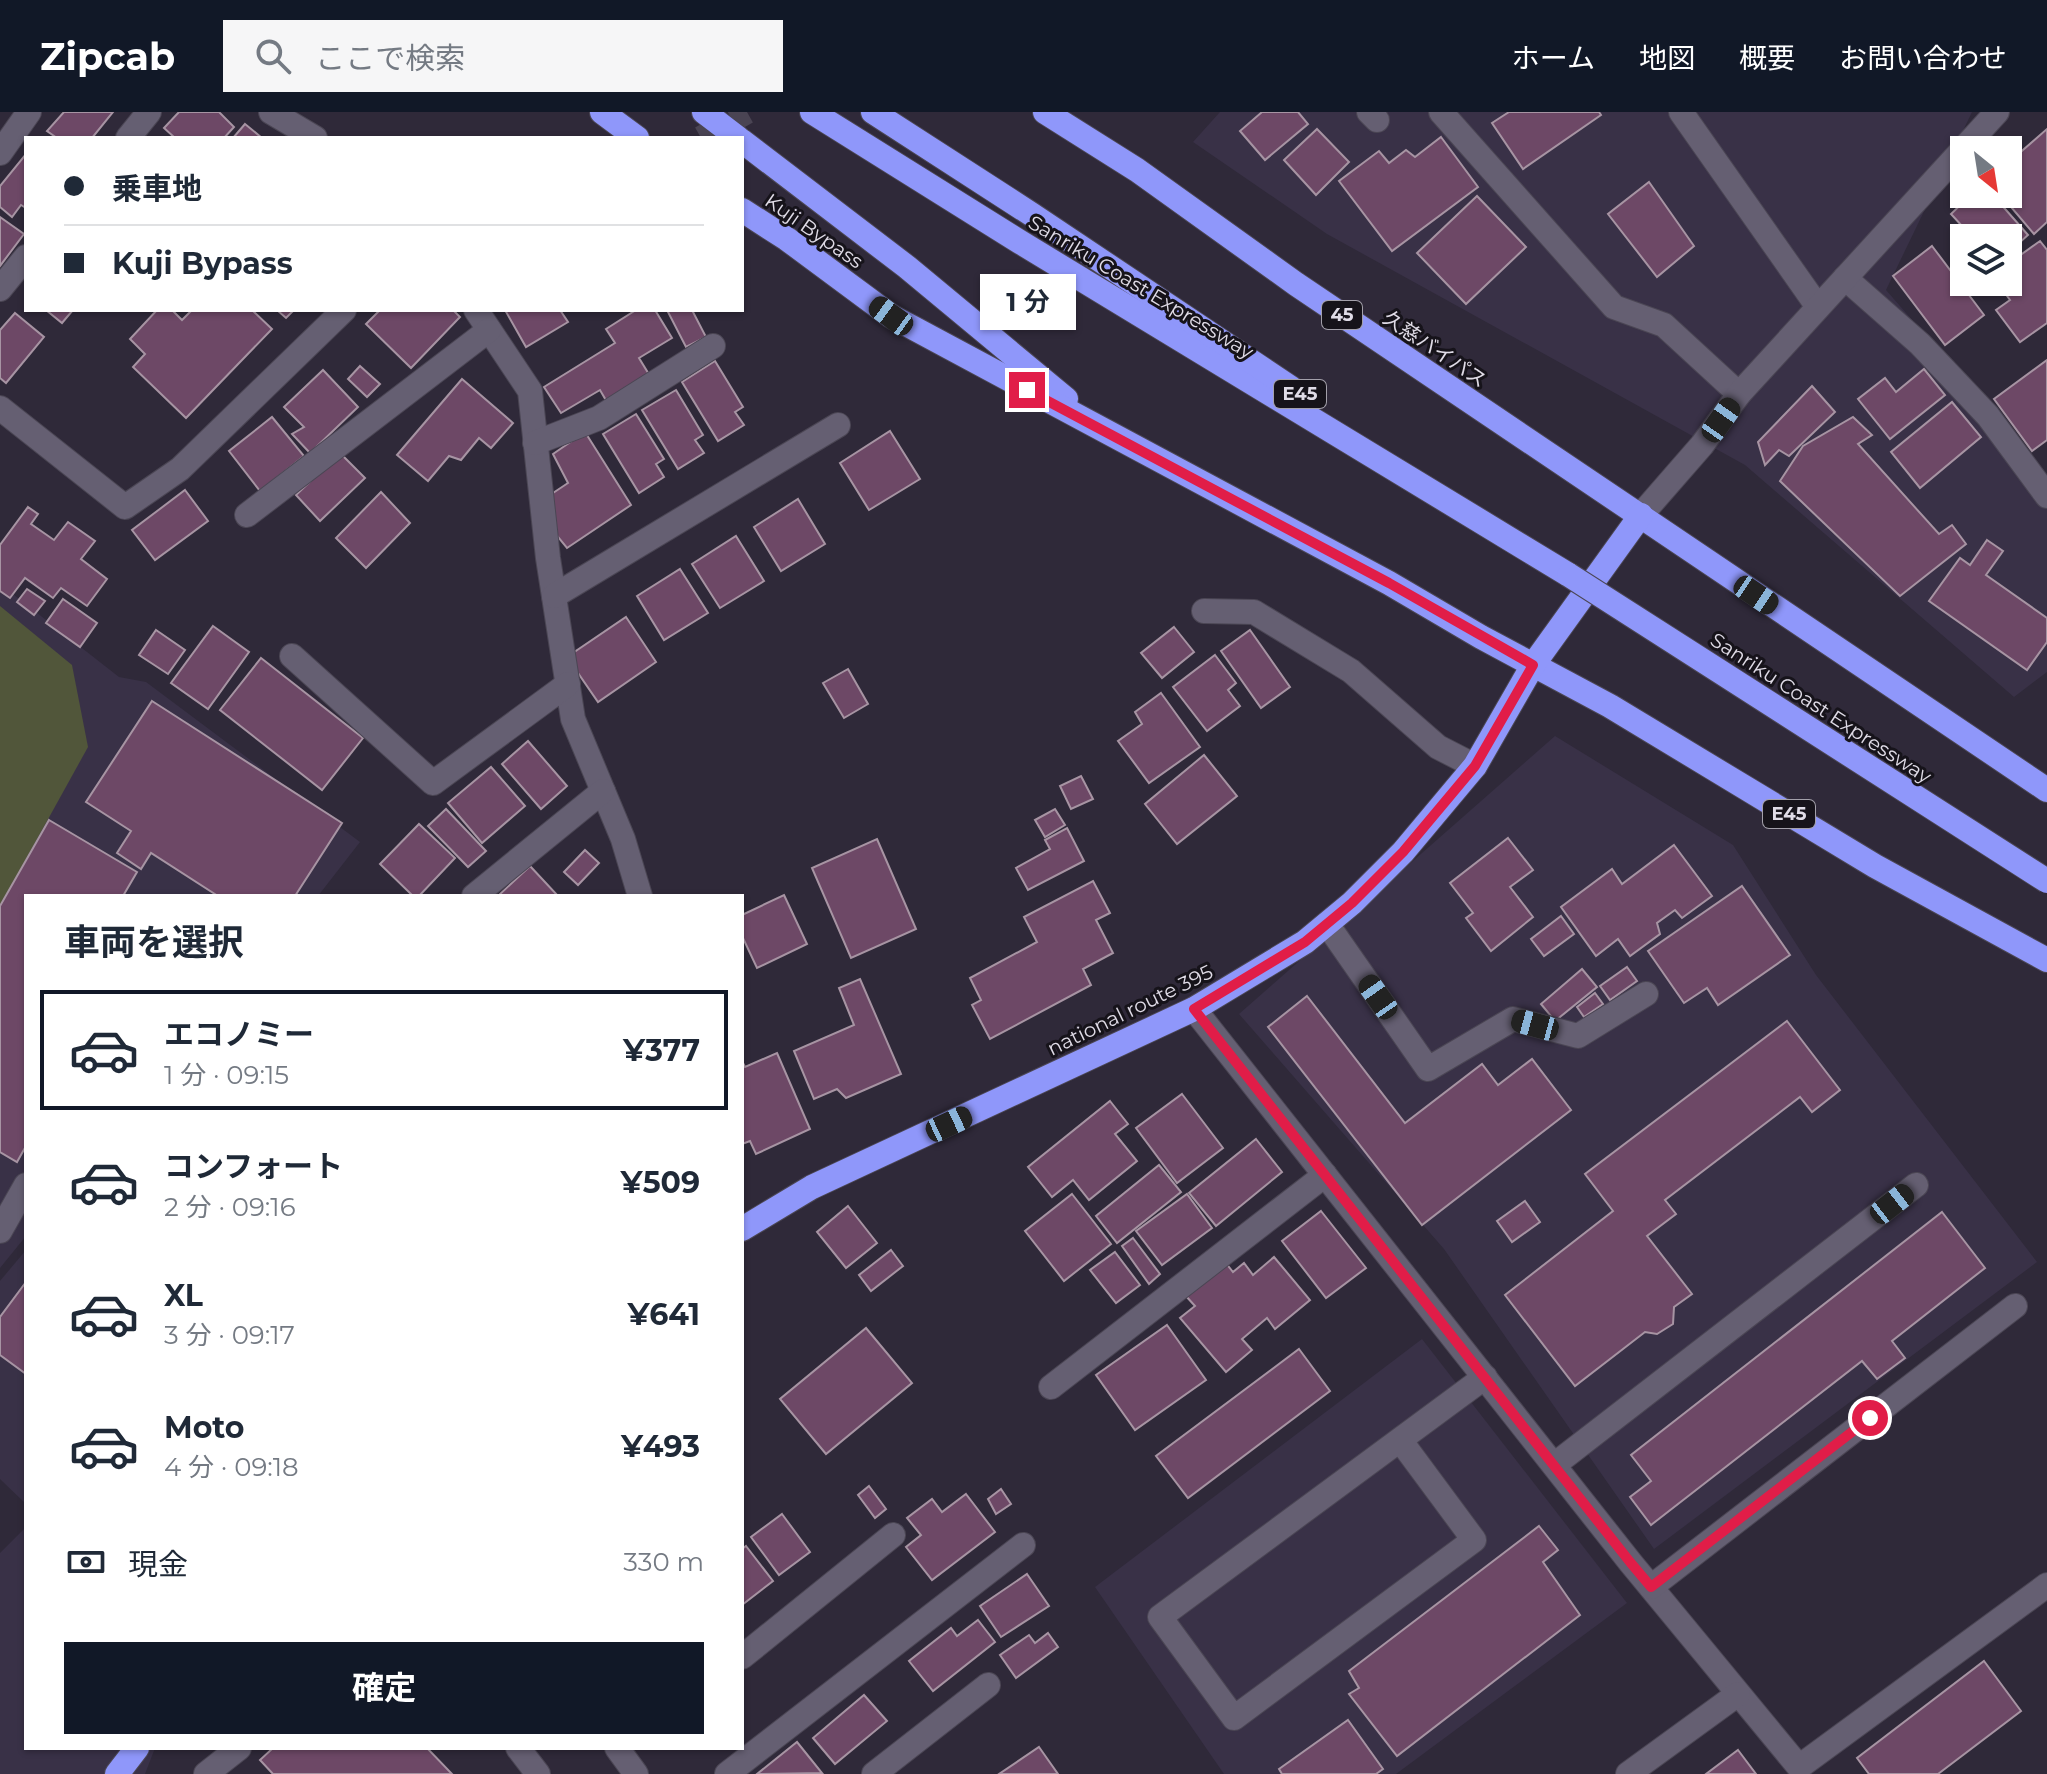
<!DOCTYPE html>
<html lang="ja">
<head>
<meta charset="utf-8">
<style>
	body { margin:0; font-family:Montserrat,"Noto Sans JP",sans-serif; background:#f6f6f7; color:#1f2937; height:100vh; display:flex; flex-direction:column; font-size:30px; white-space:nowrap }
	* { box-sizing:border-box; margin:0 }
	p { font-size:26px; color:#747a83 }
	.icon { flex:none; width:44px; height:44px; fill:none; stroke:currentColor; stroke-width:2; stroke-linecap:round; stroke-linejoin:round }
	.map { position:relative; flex:1; overflow:hidden }
	.panel { position:absolute; left:24px; top:782px; width:720px; height:856px; display:flex; flex-direction:column; background:#fff; border-radius:0px; box-shadow:0 2px 6px #0004 }
	.panel>* { flex:none }
	.hud { position:absolute; left:24px; top:24px; width:720px; height:176px; border-radius:0px; box-shadow:0 2px 6px #0004; display:grid; align-content:center; height:176px; padding:0 40px; background:#fff }
	.needle { width:52px; rotate:150deg }
	.controls { position:absolute; left:1950px; top:24px; display:grid; gap:16px }
	.controls a { display:grid; place-items:center; width:72px; height:72px; border-radius:0px; background:#fff; box-shadow:0 2px 6px #0004; font-size:40px }
	.end { position:absolute; width:36px; height:36px; margin:-18px; border:10px solid #e11d48; background:#fff; box-shadow:0 0 0 4px #fff }
	.from { border-radius:50% }
	.bubble { position:absolute; height:56px; border-radius:0px; background:#fff; box-shadow:0 2px 6px #0004; font-size:26px; font-weight:700; line-height:56px; text-align:center }
	.car { position:absolute; width:24px; height:48px; margin:-24px -12px; border-radius:10px; box-shadow:0 0 6px 2px #0007; background:linear-gradient(#222 24%,#8ab4d8 0 40%,#222 0 76%,#8ab4d8 0 86%,#222 0) }
	.hud b { display:flex; align-items:center; gap:28px; height:76px; font-size:30px }
	.hud b+b { border-top:2px solid #e0e1e3 }
	.hud i { width:20px; height:20px; background:#1f2937 }
	ul { padding:0; list-style:none }
	li { display:flex; align-items:center; gap:24px; height:120px; margin:0 16px 12px; padding:0 24px; border:4px solid transparent; border-radius:0px }
	li div { flex:1 }
	li b { display:block; font-size:30px }
	li em { font-style:normal; font-weight:700 }
	li.active { border-color:#111827 }
	li>.icon { width:72px; height:72px; stroke-width:1.5 }
	h2 { padding:0 40px; font-size:36px; line-height:96px }
	.pay { display:flex; align-items:center; gap:20px; height:88px; padding:0 40px; font-size:30px }
	.pay p { margin-inline-start:auto }
	.primary-button { display:flex; gap:16px; margin-top:auto; padding:16px 40px }
	.primary-button a { flex:1; height:92px; border-radius:0px; background:#111827; color:#fff; font-size:32px; font-weight:700; line-height:92px; text-align:center }
	header { display:flex; align-items:center; gap:48px; box-sizing:border-box; height:112px; padding:0 40px; background:#111827; color:#fff }
	header strong { font-size:38px }
	nav { display:flex; gap:44px; margin-inline-start:auto; font-size:28px }
	.search { width:560px; height:72px; background:#f6f6f7; display:flex; align-items:center; gap:20px; box-sizing:border-box; padding:0 28px; border-radius:0px; color:#747a83; font-size:30px }
	.map>svg:first-child { display:block }
</style>
</head>
<body>
<header>
<strong>Zipcab</strong>
<div class="search"><svg class="icon" aria-label="search" viewBox="0 0 24 24"><circle cx="10" cy="10" r="6"/><path d="M15 15l6 6"/></svg>ここで検索</div>
<nav><a>ホーム</a><a>地図</a><a>概要</a><a>お問い合わせ</a></nav>
</header>
<div class="map">
<svg width="2047" height="1662" viewBox="0 0 2047 1662">
	<rect width="100%" height="100%" fill="#2f2939"/>
	<g fill="#393147">
		<polygon points="1220,0 1972,0 1886,178 2047,363 2047,560 2014,585 1745,353 1327,122 1193,30"/>
		<polygon points="0,472 119,565 146,570 360,730 318,784 26,784 26,1124 0,1156"/>
		<polygon points="1555,624 1733,733 1816,863 2037,1150 1654,1437 1444,1137 1239,902"/>
		<polygon points="26,1138 26,1392 0,1367 0,1169"/>
		<polygon points="1422,1227 1627,1491 1396,1662 1224,1662 1095,1475"/>
		<polygon points="26,1415 26,1636 155,1636 145,1662 0,1662 0,1441"/>
	</g>
	<polygon fill="#51563a" points="0,494 72,553 88,635 0,794"/>
	<g fill="#6d4866" stroke="#a794a3" stroke-width="2">
		<polygon points="64,0 113,0 92,26 57,26 47,19"/>
		<polygon points="179,0 219,0 234,15 224,26 175,26 164,16"/>
		<polygon points="1262,0 1298,0 1308,12 1265,48 1240,19"/>
		<polygon points="1509,0 1599,0 1601,3 1523,57 1492,11"/>
		<polygon points="245,12 262,26 233,26"/>
		<polygon points="1317,17 1349,50 1316,83 1284,48"/>
		<polygon points="2047,17 2047,110 2034,122 2000,82 2008,82 2008,51"/>
		<polygon points="1441,25 1478,75 1392,139 1339,69 1379,39 1389,51 1406,38 1415,45"/>
		<polygon points="26,42 26,96 21,93 12,105 0,95 0,74"/>
		<polygon points="1649,70 1694,134 1657,165 1608,102"/>
		<polygon points="1972,82 1992,82 2028,123 2008,141 2008,126 1964,126 1964,136 1954,124 1963,115 1951,102"/>
		<polygon points="1477,84 1526,135 1466,192 1417,141"/>
		<polygon points="0,105 24,122 0,154"/>
		<polygon points="2040,129 2047,138 2047,211 2020,230 1996,198 2010,188 1997,170 2008,170 2008,152"/>
		<polygon points="1932,134 1984,203 1945,233 1893,164"/>
		<polygon points="46,198 73,198 62,211"/>
		<polygon points="157,198 172,198 182,208 192,198 252,198 272,217 186,306 133,255 145,242 130,227"/>
		<polygon points="277,198 294,198 286,206"/>
		<polygon points="380,198 453,198 460,205 411,256 366,212"/>
		<polygon points="505,198 560,198 568,210 526,235"/>
		<polygon points="636,198 655,198 672,226 639,246 650,264 607,290 600,278 561,301 544,275 615,231 606,217"/>
		<polygon points="667,198 692,198 706,225 686,235"/>
		<polygon points="15,201 44,225 6,271 0,266 0,218"/>
		<polygon points="2047,248 2047,328 2032,339 1994,287"/>
		<polygon points="715,249 743,295 735,300 744,313 718,329 682,270"/>
		<polygon points="360,254 380,272 367,285 348,267"/>
		<polygon points="1924,257 1945,283 1890,327 1858,287 1885,266 1896,280"/>
		<polygon points="323,258 358,295 310,341 292,322 304,315 284,295"/>
		<polygon points="462,267 513,311 491,336 479,326 461,348 449,344 428,369 397,343"/>
		<polygon points="1812,274 1835,300 1789,344 1779,338 1765,353 1758,330"/>
		<polygon points="676,278 703,323 695,328 704,341 678,357 642,298"/>
		<polygon points="1952,290 1981,325 1920,376 1891,340"/>
		<polygon points="636,302 664,347 656,352 664,365 639,381 603,322"/>
		<polygon points="272,305 304,344 260,379 229,339"/>
		<polygon points="1853,305 1872,323 1858,332 1939,422 1952,413 1966,432 1900,484 1780,369 1803,334"/>
		<polygon points="890,319 920,367 869,398 840,351"/>
		<polygon points="585,320 631,393 567,436 549,414 553,381 568,371 553,342"/>
		<polygon points="340,341 365,366 320,409 296,383"/>
		<polygon points="185,378 208,409 155,448 132,418"/>
		<polygon points="381,380 410,411 366,456 336,426"/>
		<polygon points="798,387 825,432 781,459 754,415"/>
		<polygon points="28,395 38,402 31,412 54,428 68,410 95,429 81,447 107,467 87,494 61,476 53,486 25,466 10,486 0,479 0,433"/>
		<polygon points="736,424 764,469 720,496 692,452"/>
		<polygon points="1987,428 2003,439 1986,463 2047,506 2047,530 2027,558 1929,489 1960,446 1970,453"/>
		<polygon points="680,457 708,501 664,528 637,484"/>
		<polygon points="27,477 45,489 34,503 17,490"/>
		<polygon points="63,487 97,511 80,535 46,511"/>
		<polygon points="626,505 656,550 598,590 567,545"/>
		<polygon points="213,514 249,540 208,597 171,571"/>
		<polygon points="1174,515 1194,540 1162,566 1141,541"/>
		<polygon points="156,518 185,538 168,562 139,543"/>
		<polygon points="1250,518 1290,575 1261,596 1221,539"/>
		<polygon points="1215,543 1236,571 1228,578 1240,594 1207,619 1173,575"/>
		<polygon points="261,546 363,626 322,678 220,598"/>
		<polygon points="848,557 868,592 844,606 823,571"/>
		<polygon points="1161,581 1200,635 1149,671 1118,629 1142,612 1135,600"/>
		<polygon points="152,589 342,711 295,784 218,784 151,741 141,757 117,741 131,719 86,690"/>
		<polygon points="528,629 567,674 541,697 502,652"/>
		<polygon points="1204,643 1237,684 1177,732 1145,692"/>
		<polygon points="491,655 525,694 482,731 448,691"/>
		<polygon points="1081,664 1093,687 1071,697 1060,674"/>
		<polygon points="446,697 486,739 468,755 428,714"/>
		<polygon points="1055,697 1065,713 1045,725 1035,708"/>
		<polygon points="49,708 137,760 123,784 26,784 26,1034 17,1050 0,1040 0,794"/>
		<polygon points="419,712 455,746 419,784 413,784 380,752"/>
		<polygon points="1067,716 1084,749 1028,778 1016,756 1050,737 1045,728"/>
		<polygon points="1508,726 1533,758 1510,775 1533,805 1491,839 1466,806 1473,801 1450,771"/>
		<polygon points="877,727 916,817 851,846 812,756"/>
		<polygon points="1674,733 1712,784 1682,806 1675,798 1657,811 1660,822 1630,844 1618,827 1596,844 1561,795 1612,757 1622,772"/>
		<polygon points="585,738 599,751 578,773 564,760"/>
		<polygon points="530,754 558,784 498,784"/>
		<polygon points="1093,769 1110,801 1096,808 1113,841 1083,857 1091,873 990,927 972,893 981,888 970,866 1037,830 1024,805"/>
		<polygon points="1742,774 1790,843 1718,893 1707,876 1684,891 1648,839"/>
		<polygon points="784,783 807,832 757,856 742,824 742,803"/>
		<polygon points="1561,804 1574,822 1544,844 1531,827"/>
		<polygon points="1627,855 1637,869 1610,888 1600,874"/>
		<polygon points="1582,857 1597,875 1555,909 1541,892"/>
		<polygon points="860,867 901,962 846,986 837,977 814,987 794,939 854,913 839,876"/>
		<polygon points="1595,881 1603,892 1584,905 1577,895"/>
		<polygon points="1307,884 1405,1011 1482,952 1498,973 1532,947 1571,998 1422,1113 1268,915"/>
		<polygon points="1787,909 1840,978 1812,1000 1800,985 1665,1088 1676,1102 1647,1124 1692,1182 1674,1195 1673,1212 1657,1222 1645,1220 1575,1274 1505,1183 1613,1099 1585,1062"/>
		<polygon points="777,941 810,1017 756,1042 750,1029 742,1032 742,949 745,955"/>
		<polygon points="1182,982 1223,1036 1177,1071 1136,1016"/>
		<polygon points="1110,989 1128,1012 1115,1022 1137,1049 1089,1088 1073,1068 1052,1085 1028,1055"/>
		<polygon points="1256,1027 1282,1060 1216,1114 1189,1081"/>
		<polygon points="1159,1053 1181,1080 1117,1131 1096,1104"/>
		<polygon points="1072,1082 1111,1132 1064,1169 1025,1119"/>
		<polygon points="1187,1082 1212,1116 1162,1153 1136,1119"/>
		<polygon points="1525,1089 1540,1110 1512,1130 1497,1109"/>
		<polygon points="848,1094 877,1131 846,1156 817,1120"/>
		<polygon points="1321,1099 1366,1156 1326,1186 1282,1129"/>
		<polygon points="1942,1100 1985,1156 1892,1229 1905,1246 1877,1267 1862,1249 1651,1413 1630,1385 1651,1369 1631,1343"/>
		<polygon points="1133,1126 1160,1162 1149,1172 1122,1134"/>
		<polygon points="891,1138 903,1154 871,1179 859,1163"/>
		<polygon points="1115,1140 1140,1173 1116,1191 1090,1158"/>
		<polygon points="1274,1145 1310,1188 1275,1217 1267,1206 1242,1227 1252,1238 1226,1260 1180,1206 1195,1194 1185,1183 1225,1150 1233,1160 1244,1151 1253,1163"/>
		<polygon points="26,1170 26,1262 0,1243 0,1205"/>
		<polygon points="1167,1213 1206,1268 1135,1318 1096,1263"/>
		<polygon points="866,1216 912,1271 826,1342 780,1287"/>
		<polygon points="1299,1237 1330,1279 1188,1386 1156,1344"/>
		<polygon points="869,1374 886,1397 875,1406 858,1383"/>
		<polygon points="1001,1377 1011,1392 996,1402 988,1387"/>
		<polygon points="966,1382 995,1420 932,1468 906,1435 921,1423 907,1406 932,1387 942,1400"/>
		<polygon points="782,1402 810,1440 779,1463 751,1425"/>
		<polygon points="1539,1414 1558,1438 1543,1450 1580,1503 1397,1644 1349,1582 1359,1576 1349,1559"/>
		<polygon points="746,1434 773,1469 742,1493 742,1437"/>
		<polygon points="1027,1462 1049,1494 1001,1525 980,1494"/>
		<polygon points="978,1508 995,1530 933,1579 909,1549 951,1516 957,1524"/>
		<polygon points="1048,1521 1058,1535 1016,1566 1000,1543 1029,1523 1035,1531"/>
		<polygon points="1984,1549 2021,1599 1938,1662 1869,1662 1857,1646"/>
		<polygon points="864,1583 887,1609 835,1652 813,1626"/>
		<polygon points="1348,1608 1383,1657 1376,1662 1282,1662 1279,1657"/>
		<polygon points="797,1630 822,1661 757,1662"/>
		<polygon points="1039,1635 1058,1662 999,1662"/>
		<polygon points="273,1636 427,1636 452,1662 273,1662 260,1648"/>
		<polygon points="1738,1638 1756,1662 1706,1662"/>
	</g>
	<g fill="none" stroke-linecap="round" stroke-linejoin="round">
		<polyline stroke="#4a4453" stroke-width="24" stroke-dasharray="24 12" stroke-linecap="butt" points="701,26 747,0"/>
		<g stroke="#4b4654" stroke-width="26">
			<g id="minor">
				<polyline points="271,0 315,26"/>
				<polyline points="1369,0 1377,8"/>
				<polyline points="1441,0 1614,195 1664,213 1739,282"/>
				<polyline points="1681,0 1818,195"/>
				<polyline points="128,26 149,0"/>
				<polyline points="0,41 29,0"/>
				<polyline points="1845,166 1920,232 1988,304 2047,384"/>
				<polyline points="0,177 26,145"/>
				<polyline points="476,198 530,279 548,446 573,607 623,727 640,784"/>
				<polyline points="0,296 125,395 180,357 344,198"/>
				<polyline points="535,331 599,306 713,234"/>
				<polyline points="247,403 489,218"/>
				<polyline points="1641,403 1702,333 1739,282 1997,0"/>
				<polyline points="554,484 838,313"/>
				<polyline points="1204,499 1254,500 1351,559 1438,635 1475,654"/>
				<polyline points="292,544 433,671 568,572"/>
				<polyline points="474,784 603,679"/>
				<polyline points="1327,812 1428,957 1513,907 1578,924 1646,882"/>
				<polyline points="1194,897 1630,1450 1799,1655 2047,1473"/>
				<polyline points="0,1119 26,1073"/>
				<polyline points="1051,1275 1325,1063"/>
				<polyline points="1400,1328 1474,1428 1234,1606 1160,1505 1485,1265"/>
				<polyline points="1554,1353 1916,1073"/>
				<polyline points="1651,1475 2015,1194"/>
				<polyline points="742,1545 893,1423"/>
				<polyline points="518,1636 538,1662"/>
				<polyline points="617,1636 636,1662"/>
				<polyline points="206,1662 239,1636"/>
				<polyline points="727,1662 1023,1433"/>
				<polyline points="874,1662 988,1573"/>
				<polyline points="1628,1662 1738,1582"/>
			</g>
		</g>
		<g stroke="#4b4654" stroke-width="26">
			<g id="highway">
				<polyline points="602,0 637,26"/>
				<polyline points="704,0 738,26"/>
				<polyline points="812,0 1020,130 1569,463"/>
				<polyline points="873,0 1031,102 1291,276"/>
				<polyline points="1045,0 1137,58 1296,172 2047,678"/>
				<polyline points="742,29 907,155 1066,287"/>
				<polyline points="742,98 787,127 891,204 1389,471 1481,525 1610,594 1875,754 2047,848"/>
				<polyline points="742,1117 812,1075 1194,897 1305,830 1352,791 1403,740 1475,654 1533,553 1641,403"/>
				<polyline points="117,1662 137,1636"/>
			</g>
		</g>
		<use href="#minor" stroke="#655f72" stroke-width="24"/>
		<use href="#highway" stroke="#8f97fa" stroke-width="24"/>
		<g stroke="#4b4654" stroke-width="26" stroke-linecap="butt">
			<polyline id="highway-bridge" points="1569,463 2047,769"/>
		</g>
		<use href="#highway-bridge" stroke="#8f97fa" stroke-width="24"/>
	</g>
	<g fill="none" stroke-linecap="round" stroke-linejoin="round">
		<polyline stroke="#e11d48" stroke-width="10" points="1027,278 1389,471 1533,553 1475,654 1403,740 1352,791 1305,830 1194,897 1630,1450 1651,1475 1870,1306"/>
	</g>
	<g text-anchor="middle" dominant-baseline="central" stroke-width="6" stroke-linejoin="round" paint-order="stroke">
		<g fill="#16131a" stroke="#a3a0aa" stroke-width="2">
			<rect x="1322" y="189" width="40" height="28" rx="6"/>
			<rect x="1274" y="268" width="52" height="28" rx="6"/>
			<rect x="1763" y="688" width="52" height="28" rx="6"/>
		</g>
		<g font-size="18" font-weight="bold" fill="#e0dce7">
			<text x="1342" y="203">45</text>
			<text x="1300" y="282">E45</text>
			<text x="1789" y="702">E45</text>
		</g>
		<g font-size="20" fill="#e0dce7" stroke="#16131a">
			<text transform="translate(814 119) rotate(35)">Kuji Bypass</text>
			<text transform="translate(1141 175) rotate(31)">Sanriku Coast Expressway</text>
			<text transform="translate(1435 237) rotate(34)">久慈バイパス</text>
			<text transform="translate(1821 596) rotate(33)">Sanriku Coast Expressway</text>
			<text transform="translate(1130 898) rotate(-26)">national route 395</text>
		</g>
	</g>
</svg>
<div class="controls">
<a><svg class="needle" viewBox="-14 -14 28 28"><path d="M0-13l5 13h-10z" fill="#e53935"/><path d="M0 13l5-13h-10z" fill="#747a83"/></svg></a>
<a><svg class="icon" aria-label="layers" viewBox="0 0 24 24"><path d="M12 4l9 5-9 5-9-5zM3 14l9 5 9-5"/></svg></a>
</div>
<i class="end from" style="left:1870px;top:1306px"></i>
<i class="end" style="left:1027px;top:278px"></i>
<div class="bubble" style="left:980px;top:162px;width:96px">1 分</div>
<i class="car" style="left:891px;top:204px;rotate:306deg"></i>
<i class="car" style="left:1721px;top:308px;rotate:35deg"></i>
<i class="car" style="left:1756px;top:483px;rotate:124deg"></i>
<i class="car" style="left:1378px;top:885px;rotate:325deg"></i>
<i class="car" style="left:1535px;top:913px;rotate:285deg"></i>
<i class="car" style="left:949px;top:1012px;rotate:65deg"></i>
<i class="car" style="left:1892px;top:1092px;rotate:52deg"></i>
<div class="hud">
<b><i class="from"></i>乗車地</b>
<b><i></i>Kuji Bypass</b>
</div>
<section class="panel">
<h2>車両を選択</h2>
<ul>
<li class="active"><svg class="icon" aria-label="car" viewBox="0 0 24 24"><path d="M5 17H2v-5l4-1 3-4h7l3 4 3 1v5h-3M9 17h6M6 11h13"/><circle cx="7" cy="17" r="2"/><circle cx="17" cy="17" r="2"/></svg><div><b>エコノミー</b><p>1 分 · 09:15</p></div><em>¥377</em></li>
<li><svg class="icon" aria-label="car" viewBox="0 0 24 24"><path d="M5 17H2v-5l4-1 3-4h7l3 4 3 1v5h-3M9 17h6M6 11h13"/><circle cx="7" cy="17" r="2"/><circle cx="17" cy="17" r="2"/></svg><div><b>コンフォート</b><p>2 分 · 09:16</p></div><em>¥509</em></li>
<li><svg class="icon" aria-label="car" viewBox="0 0 24 24"><path d="M5 17H2v-5l4-1 3-4h7l3 4 3 1v5h-3M9 17h6M6 11h13"/><circle cx="7" cy="17" r="2"/><circle cx="17" cy="17" r="2"/></svg><div><b>XL</b><p>3 分 · 09:17</p></div><em>¥641</em></li>
<li><svg class="icon" aria-label="car" viewBox="0 0 24 24"><path d="M5 17H2v-5l4-1 3-4h7l3 4 3 1v5h-3M9 17h6M6 11h13"/><circle cx="7" cy="17" r="2"/><circle cx="17" cy="17" r="2"/></svg><div><b>Moto</b><p>4 分 · 09:18</p></div><em>¥493</em></li>
</ul>
<div class="pay"><svg class="icon" aria-label="cash" viewBox="0 0 24 24"><path d="M3 7h18v10H3z"/><circle cx="12" cy="12" r="2"/></svg>現金<p>330 m</p></div>
<div class="primary-button"><a>確定</a></div>
</section>
</div>
</body>
</html>
